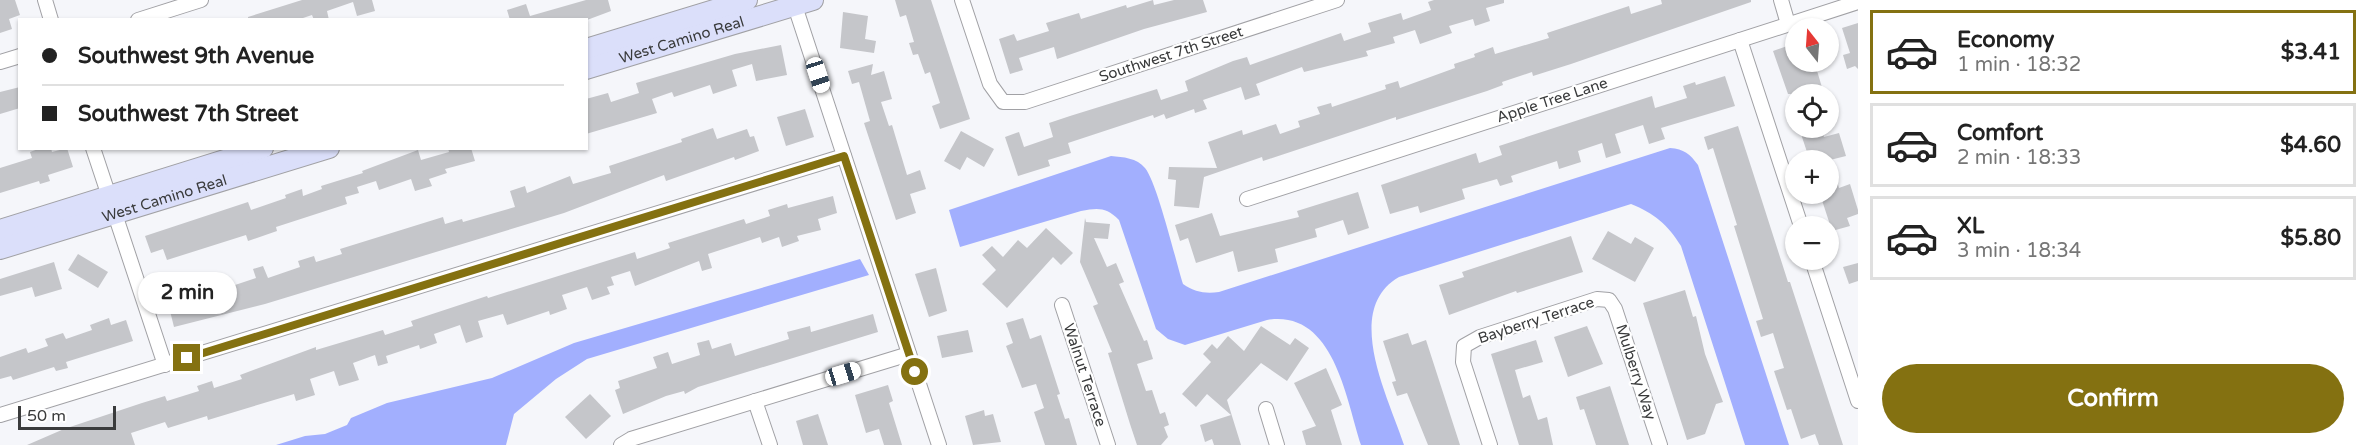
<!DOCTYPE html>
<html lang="en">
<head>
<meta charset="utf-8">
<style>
	body { margin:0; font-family:"Varela Round",sans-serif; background:#f2f2f2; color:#222; height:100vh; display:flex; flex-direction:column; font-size:22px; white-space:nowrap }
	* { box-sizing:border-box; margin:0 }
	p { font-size:20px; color:#767676 }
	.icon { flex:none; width:33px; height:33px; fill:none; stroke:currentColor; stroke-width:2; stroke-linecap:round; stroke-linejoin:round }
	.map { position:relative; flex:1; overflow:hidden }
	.drawer { display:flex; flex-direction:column; background:#fff; width:510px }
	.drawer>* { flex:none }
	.guide { position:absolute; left:18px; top:18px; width:570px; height:132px; border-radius:0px; box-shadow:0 2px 4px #0004; display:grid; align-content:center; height:132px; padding:0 24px; background:#fff }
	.needle { width:39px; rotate:343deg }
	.fabs { position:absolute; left:1785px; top:18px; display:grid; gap:12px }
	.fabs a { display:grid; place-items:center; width:54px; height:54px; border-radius:50%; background:#fff; box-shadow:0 2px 4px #0004; font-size:30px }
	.scale { position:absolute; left:18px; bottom:15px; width:98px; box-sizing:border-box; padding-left:6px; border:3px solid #3a3b3c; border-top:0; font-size:16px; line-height:21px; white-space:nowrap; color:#3a3b3c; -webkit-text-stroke:4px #fff; paint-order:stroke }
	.end { position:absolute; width:27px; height:27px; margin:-14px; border:8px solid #847111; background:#fff; box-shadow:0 0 0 3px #fff }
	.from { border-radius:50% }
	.bubble { position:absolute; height:42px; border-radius:21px; background:#fff; box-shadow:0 2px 4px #0004; font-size:20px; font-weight:700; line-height:42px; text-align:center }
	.car { position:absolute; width:18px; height:36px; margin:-18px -9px; border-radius:8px; box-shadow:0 0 4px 2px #0007; background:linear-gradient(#fff 24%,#345 0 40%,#fff 0 76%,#345 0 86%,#fff 0) }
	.guide b { display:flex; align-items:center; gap:21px; height:57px; font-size:22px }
	.guide b+b { border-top:2px solid #e0e0e0 }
	.guide i { width:15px; height:15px; background:#222 }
	ul { padding:10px 0 0; list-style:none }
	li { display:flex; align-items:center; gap:18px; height:84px; margin:0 12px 9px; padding:0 12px; border:3px solid #e0e0e0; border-radius:0px }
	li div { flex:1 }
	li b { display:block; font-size:22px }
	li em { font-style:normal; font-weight:700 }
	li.on { border-color:#847111 }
	li>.icon { width:54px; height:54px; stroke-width:1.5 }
	.action { display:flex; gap:12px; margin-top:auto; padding:12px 24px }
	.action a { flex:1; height:69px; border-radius:36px; background:#847111; color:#fff; font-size:24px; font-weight:700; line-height:69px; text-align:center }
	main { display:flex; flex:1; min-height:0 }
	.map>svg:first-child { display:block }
</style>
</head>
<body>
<main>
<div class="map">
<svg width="1858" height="445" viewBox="0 0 1858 445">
	<rect width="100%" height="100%" fill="#f5f6fa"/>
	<g fill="#a2affe">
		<path d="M1670,148C1684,149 1690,154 1698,165L1789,445H1745L1681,246C1668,225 1654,213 1631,204L1399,277C1342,310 1389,398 1404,445H1361C1346,399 1334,309 1267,320L1185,345L1168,339L1156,329L1119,220C1106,207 1098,208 1081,211L960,247L949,210L1111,156C1123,157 1137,158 1145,168C1157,182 1176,262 1183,284C1195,292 1205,294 1219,292Z"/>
		<polygon points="860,259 869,275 587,359 556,379 514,414 506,445 276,445 305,436 325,434 347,425 351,418 387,403 492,378 574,343"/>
	</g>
	<g fill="#c5c6ca">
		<polygon points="0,0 15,0 20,15 9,19 12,29 0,33"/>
		<polygon points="302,0 372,0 375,11 357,16 353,2 327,11 329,20 314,20 312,15 297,20 248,20 248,17"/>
		<polygon points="586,0 608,0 611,11 587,20 510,20 507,10 526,4 530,16"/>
		<polygon points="895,0 931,0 970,119 940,129 932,106 940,103 930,72 925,74 918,54 913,55 909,43 914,42 906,15 900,17"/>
		<polygon points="1153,0 1154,5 1174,0 1203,0 1207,12 1144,29 1057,59 1054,47 1019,58 1023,70 1010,74 999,39 1014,34 1017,41 1049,31 1046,23 1079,13 1081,19 1126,5 1127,8"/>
		<polygon points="1434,0 1504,0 1504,3 1486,8 1490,21 1475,26 1473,19 1449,26 1452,33 1420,44 1415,30 1393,37 1395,43 1366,51 1368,56 1304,72 1302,67 1256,84 1260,95 1245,100 1241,87 1203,100 1207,109 1195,113 1194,109 1166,119 1164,114 1154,118 1153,115 1068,143 1071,153 1048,160 1050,166 1018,176 1005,137 1019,132 1024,147 1053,137 1049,123 1070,116 1157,89 1161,100 1188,91 1185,81 1233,61 1247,57 1250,65 1341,33 1344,41 1371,32 1368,23 1401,13 1403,20 1431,10 1428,2"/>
		<polygon points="1661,0 1751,0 1751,2 1571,64 1533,76 1532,72 1502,82 1503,85 1487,91 1396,120 1396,117 1263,161 1262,157 1204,177 1199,208 1174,206 1176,180 1168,179 1169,167 1217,168 1208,142 1242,130 1243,135 1276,124 1280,134 1300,127 1298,121 1320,114 1317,107 1331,103 1332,107 1386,89 1385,85 1398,81 1400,88 1455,68 1454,64 1475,57 1474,54 1493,47 1495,54 1549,38 1547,33 1629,6 1631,14 1662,4"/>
		<polygon points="843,12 868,16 865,39 876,41 874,53 840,48"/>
		<polygon points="1858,23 1858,69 1855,66 1847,69 1843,55 1850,53 1842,28"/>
		<polygon points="1796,43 1796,62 1809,62 1810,66 1815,64 1824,94 1788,94 1773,51"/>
		<polygon points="781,45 787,75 756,81 752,64 732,70 737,86 713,94 710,85 674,97 672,92 652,99 657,113 586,134 586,99 608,93 611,102 639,93 636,83 735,54"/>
		<polygon points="873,64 871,75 884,71 892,99 881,102 889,126 892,125 907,175 920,170 926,189 910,194 916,213 896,220 864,123 870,121 859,82 852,84 848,71"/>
		<polygon points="1725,76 1735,106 1661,128 1665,139 1649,144 1643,125 1615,134 1621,153 1606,158 1602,143 1578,151 1581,162 1559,169 1557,161 1511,176 1513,182 1500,186 1497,179 1462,189 1465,199 1436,208 1420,213 1418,206 1390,214 1381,185 1476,153 1479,163 1502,155 1499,146 1652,96 1655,108 1687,98 1683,86 1695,82 1696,85"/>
		<polygon points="20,87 20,108 0,114 0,92"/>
		<polygon points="805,109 814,137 786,146 777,117"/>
		<polygon points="1738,126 1788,282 1790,282 1843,445 1819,445 1815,434 1801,439 1791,409 1787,410 1774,371 1784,368 1773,333 1761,337 1756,321 1763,319 1734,226 1737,225 1713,148 1708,150 1704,137"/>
		<polygon points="713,128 717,139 747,129 750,137 754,136 759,151 735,160 734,157 666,181 664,175 564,213 265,304 174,327 167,299 229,279 232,286 256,278 253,269 263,266 268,278 300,267 298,261 314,256 316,262 342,254 340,249 443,217 445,224 462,219 463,222 515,207 510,191 525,186 527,193 570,176 573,184 611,173 609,166 682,142 681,139"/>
		<polygon points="1799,128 1821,128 1824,137 1839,133 1846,156 1830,160 1814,160 1812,154 1808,155"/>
		<polygon points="961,131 994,149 984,167 967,157 960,170 944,161"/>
		<polygon points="41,148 51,148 52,152 67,148 73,167 48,175 50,181 40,184 39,181 0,193 0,168 32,158 30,152"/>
		<polygon points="448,148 471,148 475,161 445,169 447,173 429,179 432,186 415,191 411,179 379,190 376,181 357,187 359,193 345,197 347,204 276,227 277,231 248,241 246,235 167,260 163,249 151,253 145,236 248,202 251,210 286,198 285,195 302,189 303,196 322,189 321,186 363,173 362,171 418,150 421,160 449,152"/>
		<polygon points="1828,161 1831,161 1839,188 1850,184 1858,210 1858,214 1847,218 1850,226 1832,231 1820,194 1828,194"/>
		<polygon points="1358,192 1369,228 1348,235 1343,220 1315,229 1317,237 1275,249 1278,262 1238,272 1233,251 1196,263 1188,238 1180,241 1175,225 1212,213 1220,236 1299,217 1297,211"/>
		<polygon points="833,196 837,213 818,219 821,230 797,236 799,241 782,247 779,237 762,243 760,237 708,254 712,268 702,271 699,261 635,286 630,271 611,277 614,285 607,287 610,294 592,300 587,287 562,295 567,309 550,315 549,311 507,325 503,314 478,321 483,337 466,343 460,325 434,334 437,343 420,349 419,345 386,356 388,363 378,366 375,355 353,363 359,380 339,386 334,371 310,379 315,395 296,401 294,394 208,420 207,416 168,428 165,422 131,433 135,445 27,445 64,429 142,403 165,396 167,401 199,391 197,386 212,381 214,388 242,379 240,375 316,347 316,350 383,330 385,335 413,326 411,321 487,296 488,298 635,252 637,259 670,248 668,243 744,219 746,224 770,216 768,210 787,204 788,208"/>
		<polygon points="1085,218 1086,222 1110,224 1108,239 1094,238 1107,267 1116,263 1124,282 1119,284 1144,341 1147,340 1153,359 1137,364 1146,391 1152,390 1160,414 1165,412 1169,425 1164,427 1168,437 1161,445 1137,445 1130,424 1108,353 1112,352 1093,306 1098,304 1080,262"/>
		<polygon points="1046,228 1073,253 1061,265 1053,257 1007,308 982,284 996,270 982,255 992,246 1003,257 1018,240 1027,248"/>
		<polygon points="1608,231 1631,244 1635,237 1654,248 1635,282 1592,259"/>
		<polygon points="1571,236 1583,272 1517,293 1516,291 1449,315 1439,285 1464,277 1462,272"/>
		<polygon points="78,254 108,272 98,288 68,270"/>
		<polygon points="54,262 62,289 35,297 32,287 0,296 0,279"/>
		<polygon points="1858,263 1858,281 1849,284 1843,267"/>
		<polygon points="936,268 947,311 929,317 915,274"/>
		<polygon points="1685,290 1693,317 1696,316 1705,354 1723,402 1716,404 1705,434 1687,440 1643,303"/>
		<polygon points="873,314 878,332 698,387 685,394 684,391 666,396 623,414 615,390 620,388 618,381 657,368 653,357 668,352 672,364 700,355 697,343 709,340 712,349 731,343 735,356 789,339 787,332 810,326 811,332"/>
		<polygon points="109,318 111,325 126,320 133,341 66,362 68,368 56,371 54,367 13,380 11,376 0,379 0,357 26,348 28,353 48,346 45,339 63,333 66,339 92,330 90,325"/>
		<polygon points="1023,318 1030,339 1041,335 1060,394 1057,395 1065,419 1069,418 1077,445 1045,445 1034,412 1044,408 1036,384 1022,388 1006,346 1013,343 1006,323"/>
		<polygon points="1261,326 1290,345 1295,338 1309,348 1287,381 1261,363 1227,400 1241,445 1214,445 1212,439 1205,442 1200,425 1231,415 1207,394 1196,407 1182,394 1211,362 1203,354 1212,344 1217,349 1228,336 1244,351"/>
		<polygon points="1587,326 1603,364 1568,377 1554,337"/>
		<polygon points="968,330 973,352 942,358 937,336"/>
		<polygon points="1408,333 1412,345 1426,340 1460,445 1428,445 1407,393 1397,396 1392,382 1396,381 1383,341"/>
		<polygon points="1536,340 1543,362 1515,370 1523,398 1530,395 1538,420 1547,417 1553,445 1519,445 1491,354"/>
		<polygon points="1326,368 1342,405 1331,410 1342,445 1306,445 1302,431 1316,426 1294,383"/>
		<polygon points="888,385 893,401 889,403 902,445 884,445 879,429 866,433 855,395"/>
		<polygon points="1610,386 1629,445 1596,445 1584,409 1580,410 1576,397"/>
		<polygon points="590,394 611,416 586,439 565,417"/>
		<polygon points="984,410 985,416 993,414 1001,442 973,445 965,416"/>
		<polygon points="818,414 828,445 803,445 796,421"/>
	</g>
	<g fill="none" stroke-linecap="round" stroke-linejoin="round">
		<g stroke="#a1a1a5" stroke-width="16">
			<g id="street">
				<polyline points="45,0 51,20"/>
				<polyline points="793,0 939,445"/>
				<polyline points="962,0 990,84 1003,102 1025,102 1337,0"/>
				<polyline points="1781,0 1788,24"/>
				<polyline points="138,20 201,0"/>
				<polyline points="1740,40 1801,226"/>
				<polyline points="0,62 20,56"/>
				<polyline points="93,148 165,365"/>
				<polyline points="1247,199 1858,2"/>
				<polyline points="1812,260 1858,401"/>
				<polyline points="1062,305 1108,445"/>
				<polyline points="755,401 770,445"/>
				<polyline points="1266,409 1277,445"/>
				<polyline points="0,415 844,156"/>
				<polyline points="621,445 631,439 909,354"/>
				<polyline points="1490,445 1463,362 1464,346 1480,337 1597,299 1609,300 1615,309 1660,445"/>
			</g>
		</g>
		<g stroke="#a1a1a5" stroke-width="22">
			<g id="secondary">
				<polyline points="586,49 747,0"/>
				<path id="s1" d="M586,69L813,0"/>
				<polyline points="0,230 263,148"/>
				<path id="s2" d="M0,249L329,148"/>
			</g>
		</g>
		<use href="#street" stroke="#fff" stroke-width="14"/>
		<use href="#secondary" stroke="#dbdffa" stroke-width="20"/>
	</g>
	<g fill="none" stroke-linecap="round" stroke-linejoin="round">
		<polyline stroke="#847111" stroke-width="8" points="187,358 844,156 915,372"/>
	</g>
	<g text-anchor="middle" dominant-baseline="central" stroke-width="4.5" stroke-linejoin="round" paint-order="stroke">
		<g font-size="15" fill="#3a3b3c" stroke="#fff">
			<text stroke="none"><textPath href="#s1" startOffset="100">West Camino Real</textPath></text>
			<text transform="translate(1171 54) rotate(-18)">Southwest 7th Street</text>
			<text transform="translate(1552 100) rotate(-18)">Apple Tree Lane</text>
			<text stroke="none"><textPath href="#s2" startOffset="172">West Camino Real</textPath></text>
			<text transform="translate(1536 320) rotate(-18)">Bayberry Terrace</text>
			<text transform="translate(1636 372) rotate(72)">Mulberry Way</text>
			<text transform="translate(1085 375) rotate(72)">Walnut Terrace</text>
		</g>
	</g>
</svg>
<div class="fabs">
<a><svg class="needle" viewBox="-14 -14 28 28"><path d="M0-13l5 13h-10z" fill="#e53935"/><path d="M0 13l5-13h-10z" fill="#767676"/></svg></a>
<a><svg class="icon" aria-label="locate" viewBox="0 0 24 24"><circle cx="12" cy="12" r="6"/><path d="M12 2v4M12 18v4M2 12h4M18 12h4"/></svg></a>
<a>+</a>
<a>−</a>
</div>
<div class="scale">50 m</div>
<i class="end from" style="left:915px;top:372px"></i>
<i class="end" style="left:187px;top:358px"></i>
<div class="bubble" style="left:138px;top:272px;width:99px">2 min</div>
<i class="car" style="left:818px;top:75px;rotate:162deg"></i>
<i class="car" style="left:843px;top:374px;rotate:73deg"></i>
<div class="guide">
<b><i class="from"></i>Southwest 9th Avenue</b>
<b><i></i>Southwest 7th Street</b>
</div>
</div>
<section class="drawer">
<ul>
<li class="on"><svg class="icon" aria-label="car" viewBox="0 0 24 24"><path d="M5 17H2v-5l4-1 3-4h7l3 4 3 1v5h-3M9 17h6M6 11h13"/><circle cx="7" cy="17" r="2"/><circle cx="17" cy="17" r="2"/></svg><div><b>Economy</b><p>1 min · 18:32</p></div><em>$3.41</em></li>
<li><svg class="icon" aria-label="car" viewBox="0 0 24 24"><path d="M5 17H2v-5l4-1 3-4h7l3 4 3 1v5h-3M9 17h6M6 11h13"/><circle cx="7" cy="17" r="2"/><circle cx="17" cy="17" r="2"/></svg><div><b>Comfort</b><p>2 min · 18:33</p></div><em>$4.60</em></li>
<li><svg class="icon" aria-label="car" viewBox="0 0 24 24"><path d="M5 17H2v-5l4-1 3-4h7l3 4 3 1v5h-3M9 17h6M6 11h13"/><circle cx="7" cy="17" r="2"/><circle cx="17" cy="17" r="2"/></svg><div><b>XL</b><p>3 min · 18:34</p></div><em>$5.80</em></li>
</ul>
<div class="action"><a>Confirm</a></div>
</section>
</main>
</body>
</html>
